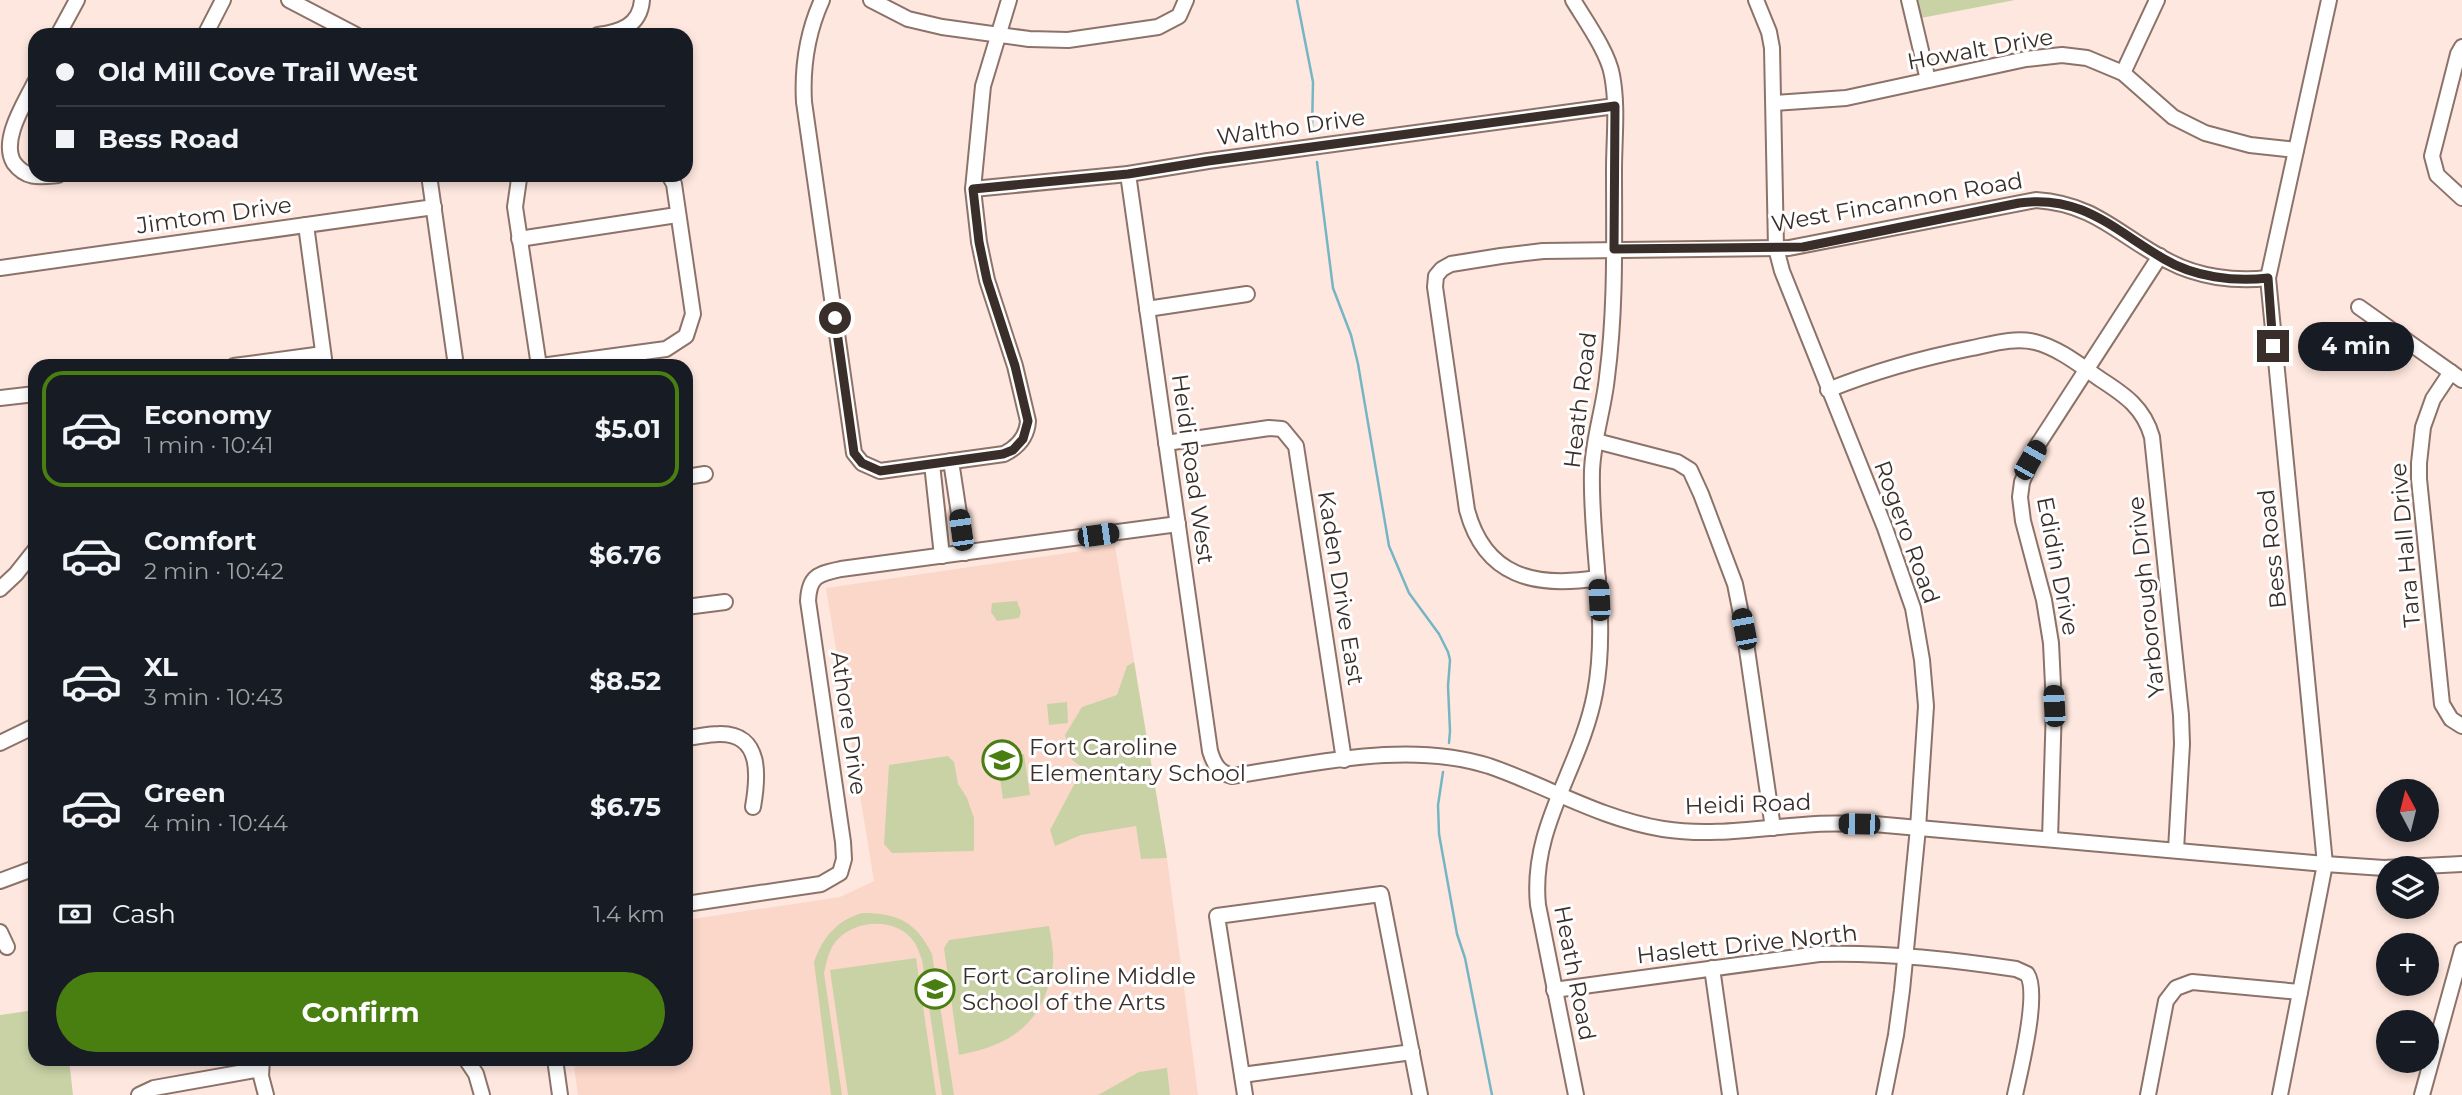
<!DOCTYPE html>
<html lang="en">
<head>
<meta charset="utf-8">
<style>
	body { margin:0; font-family:Montserrat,sans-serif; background:#242831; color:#f1f3f6; height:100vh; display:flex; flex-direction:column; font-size:26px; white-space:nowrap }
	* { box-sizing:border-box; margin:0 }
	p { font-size:23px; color:#9ea1a6 }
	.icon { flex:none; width:38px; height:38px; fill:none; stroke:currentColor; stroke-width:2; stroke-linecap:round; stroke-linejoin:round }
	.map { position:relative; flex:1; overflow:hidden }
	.sheet { position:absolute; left:28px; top:359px; width:665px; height:707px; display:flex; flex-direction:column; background:#171b24; border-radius:21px; box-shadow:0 4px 10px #0003 }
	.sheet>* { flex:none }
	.banner { position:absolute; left:28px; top:28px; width:665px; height:154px; border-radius:21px; box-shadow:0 4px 10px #0003; display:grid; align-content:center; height:154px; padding:0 28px; background:#171b24 }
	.needle { width:46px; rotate:353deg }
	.fabs { position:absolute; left:2376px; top:779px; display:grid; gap:14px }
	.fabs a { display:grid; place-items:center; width:63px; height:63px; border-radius:50%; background:#171b24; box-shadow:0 4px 10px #0003; font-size:35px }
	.end { position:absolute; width:32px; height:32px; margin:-16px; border:9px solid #392e2a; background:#fff; box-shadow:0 0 0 4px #fff }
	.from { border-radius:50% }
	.bubble { position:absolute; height:49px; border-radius:24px; background:#171b24; box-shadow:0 4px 10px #0003; font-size:23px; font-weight:700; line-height:49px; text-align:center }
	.car { position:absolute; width:21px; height:42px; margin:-21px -10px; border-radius:9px; box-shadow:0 0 5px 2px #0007; background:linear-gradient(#222 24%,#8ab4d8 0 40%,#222 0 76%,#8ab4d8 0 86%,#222 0) }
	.banner b { display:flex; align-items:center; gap:24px; height:66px; font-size:26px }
	.banner b+b { border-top:2px solid #363941 }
	.banner i { width:18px; height:18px; background:#f1f3f6 }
	ul { padding:12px 0 0; list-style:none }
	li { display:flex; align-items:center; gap:21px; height:116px; margin:0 14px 10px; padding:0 14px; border:4px solid transparent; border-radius:21px }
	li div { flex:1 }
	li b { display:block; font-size:26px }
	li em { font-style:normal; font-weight:700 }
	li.current { border-color:#497e11 }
	li>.icon { width:63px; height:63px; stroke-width:1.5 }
	.pay { display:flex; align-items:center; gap:18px; height:77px; padding:0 28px; font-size:26px }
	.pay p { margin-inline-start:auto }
	.primary-button { display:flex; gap:14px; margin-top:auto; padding:14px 28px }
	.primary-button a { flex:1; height:80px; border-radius:42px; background:#497e11; color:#fff; font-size:28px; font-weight:700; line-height:80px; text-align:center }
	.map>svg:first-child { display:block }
</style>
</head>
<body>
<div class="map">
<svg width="2462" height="1095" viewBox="0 0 2462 1095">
	<rect width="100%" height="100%" fill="#fee7de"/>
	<polygon fill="#fbd7c9" points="1115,546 1167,858 1198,1095 578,1095 573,1059 686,1059 686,920 840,897 874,881 826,588"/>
	<g fill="#c9d2a5">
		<polygon points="1915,0 2015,0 1921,18"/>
		<polygon points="1017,601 1021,612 1019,618 997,621 991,612 992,603"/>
		<polygon points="1134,662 1167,858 1141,859 1136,826 1081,835 1055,846 1050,830 1083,768 1072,760 1065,735 1082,707 1117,695 1127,666"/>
		<polygon points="1067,702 1068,723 1049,725 1047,704"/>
		<polygon points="1024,754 1030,795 1003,799 997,758"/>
		<polygon points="948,756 954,762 958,784 967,798 974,818 974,851 892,853 884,844 889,765"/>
		<path d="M862,913C898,913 916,922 932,954L954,1095H942L922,960C919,952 916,942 909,936C891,918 856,921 839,938C829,947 827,961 824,973L842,1095H831L814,962C823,937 836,921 862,913Z"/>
		<path d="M1049,926C1051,937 1054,952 1053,964C1045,1022 1013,1045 959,1055L944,948L949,940Z"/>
		<polygon points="916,958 936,1095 848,1095 830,970"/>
		<polygon points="35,1010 35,1059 69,1059 73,1095 0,1095 0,1015"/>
		<polygon points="1167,1068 1170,1095 1098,1095 1139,1072"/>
	</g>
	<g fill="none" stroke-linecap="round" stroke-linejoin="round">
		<g stroke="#76b6c4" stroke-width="2.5">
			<polyline points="1297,0 1313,82 1312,132"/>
			<polyline points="1317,162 1333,288 1351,335 1358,364 1389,546 1409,593 1439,634 1448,652 1450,660 1448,686 1450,731 1449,743"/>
			<polyline points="1443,772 1438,805 1439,834 1457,934 1465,958 1492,1095"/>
		</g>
		<g stroke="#8c736a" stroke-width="18">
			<g id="minor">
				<polyline points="289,0 356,35"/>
				<path d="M822,0C807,33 802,66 804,102L854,453L862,463L880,471L1004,454C1018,447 1027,437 1028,421L1015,366L987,280L979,242L973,189L983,86L1009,0"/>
				<polyline points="871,0 908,19 942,27 1029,39 1068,40 1158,27 1179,16 1186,0"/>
				<path d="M1573,0C1585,20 1608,52 1612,75C1618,106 1614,139 1614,170C1614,239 1616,308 1607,377C1604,408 1593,439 1592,471C1590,545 1609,619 1595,693C1581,768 1530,826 1538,905L1576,1095"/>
				<polyline points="1756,0 1769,32 1772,48 1776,248 1782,271 1885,528 1913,608 1922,660 1926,706 1918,828 1902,990 1896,1035 1884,1095"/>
				<polyline points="1909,0 1928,80"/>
				<polyline points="58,35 77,0"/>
				<polyline points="205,35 223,0"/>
				<path d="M598,35C620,32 640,26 642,0"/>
				<polyline points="2462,47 2458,54 2432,156 2437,175 2462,198"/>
				<polyline points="2123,73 2157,0"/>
				<path d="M35,82C25,103 0,140 14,163C26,179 39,177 58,175"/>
				<polyline points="1774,103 1846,98 2026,59 2062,55 2087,58 2123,73 2173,117 2205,133 2250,145 2296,150"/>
				<path d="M1128,174L1210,751C1214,764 1218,772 1232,776C1315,764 1407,740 1489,766C1547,786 1601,819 1663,829C1714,837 1764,827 1816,824C1835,823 1855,824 1874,824L2325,864L2384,868L2462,864"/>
				<polyline points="429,175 456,366"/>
				<polyline points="519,179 515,207 539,366"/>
				<polyline points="973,189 1128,174 1208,161 1615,106"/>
				<polyline points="306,225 325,366"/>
				<polyline points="519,239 677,215"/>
				<polyline points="0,268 434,207"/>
				<polyline points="2359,307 2462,380"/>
				<polyline points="1147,309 1247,294"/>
				<polyline points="234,366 323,354"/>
				<polyline points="541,366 666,349 686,336 693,314 674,184 669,175"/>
				<polyline points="2451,372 2433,399 2423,427 2419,463 2419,479 2442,704 2451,719 2462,726"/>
				<path d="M1828,390C1875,371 1922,358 1972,348C1992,344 2014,337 2035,342C2059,348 2081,366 2100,379C2125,395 2144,408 2152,437L2181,715L2182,744L2176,850"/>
				<polyline points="0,398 35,394"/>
				<polyline points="1596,441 1677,462 1690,470 1701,494 1735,584 1744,629 1773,828"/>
				<polyline points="1166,443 1269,428 1282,429 1296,446 1344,760"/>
				<polyline points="951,461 965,553"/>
				<polyline points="932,464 942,556"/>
				<polyline points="686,477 705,474"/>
				<path d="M1598,578C1535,588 1485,577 1467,510L1435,287L1436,276L1442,269L1451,264L1501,256L1543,251L1789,248L2036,200C2096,204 2119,236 2168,261C2198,277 2235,282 2268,278"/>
				<polyline points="0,589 16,574 35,550"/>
				<polyline points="686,607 725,602"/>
				<path d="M686,738C697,737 708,734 719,734C763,733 758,778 753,807"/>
				<polyline points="0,743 35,726"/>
				<polyline points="2050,839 2054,706 2051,643 2044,600 2023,521 2020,497 2022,482 2037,446 2160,256"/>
				<polyline points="0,881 35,868"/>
				<path d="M686,904L821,884L840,873L844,859L843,842L808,601C809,576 818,574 841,569L1178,524"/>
				<polyline points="0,932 7,947"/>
				<polyline points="1712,968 1730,1095"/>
				<path d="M1554,990L1819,954C1885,952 1950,959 2016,969L2027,974C2040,993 2020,1071 2015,1095"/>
				<polyline points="262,1059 261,1076 266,1095"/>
				<polyline points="466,1059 476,1074 482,1095"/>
				<polyline points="555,1059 560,1095"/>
				<polyline points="1242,1075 1412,1052"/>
				<polyline points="139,1095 154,1088 261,1069"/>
				<polyline points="1245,1095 1217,916 1381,894 1420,1095"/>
				<polyline points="2148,1095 2166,1001 2176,988 2192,982 2300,992"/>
				<polyline points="2280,1095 2325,864 2268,278 2329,0"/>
				<polyline points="2422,1095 2462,950"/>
			</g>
		</g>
		<use href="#minor" stroke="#fff" stroke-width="14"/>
	</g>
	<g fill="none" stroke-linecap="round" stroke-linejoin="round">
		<path stroke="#392e2a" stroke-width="9" d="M835,318L854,453L862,463L880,471L1003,454L1013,450L1023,439L1028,421L1015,366L987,280L979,242L973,189L1128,174L1208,161L1615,106L1614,249L1803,247L2019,203C2082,194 2114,230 2164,259C2194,277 2234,282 2268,278L2273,346"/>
	</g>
	<defs>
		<g id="school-ring" transform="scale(2.0125)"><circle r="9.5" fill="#fff" stroke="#497e11" stroke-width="1.5"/><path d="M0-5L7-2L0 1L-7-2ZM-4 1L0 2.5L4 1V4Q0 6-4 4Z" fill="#497e11"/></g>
	</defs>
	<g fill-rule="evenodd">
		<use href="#school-ring" x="1002" y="760"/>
		<use href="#school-ring" x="935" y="989"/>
	</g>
	<g text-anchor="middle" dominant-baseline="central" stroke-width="6" stroke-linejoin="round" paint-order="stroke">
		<g font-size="23" fill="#392e2a" stroke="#fff">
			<text transform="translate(1980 49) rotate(-10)">Howalt Drive</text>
			<text transform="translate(1291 127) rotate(-8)">Waltho Drive</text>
			<text transform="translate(1897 202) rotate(-10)">West Fincannon Road</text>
			<text transform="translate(214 215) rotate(-8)">Jimtom Drive</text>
			<text transform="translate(1580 400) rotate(-83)">Heath Road</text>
			<text transform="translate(1193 469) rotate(82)">Heidi Road West</text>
			<text transform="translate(1907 532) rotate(70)">Rogero Road</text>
			<text transform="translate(2405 545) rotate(-95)">Tara Hall Drive</text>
			<text transform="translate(2272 549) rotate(-96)">Bess Road</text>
			<text transform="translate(2058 566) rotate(79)">Edidin Drive</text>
			<text transform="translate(1341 588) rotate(81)">Kaden Drive East</text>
			<text transform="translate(2146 597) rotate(-96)">Yarborough Drive</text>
			<text transform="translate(849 723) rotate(82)">Athore Drive</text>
			<text transform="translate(1748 804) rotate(-2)">Heidi Road</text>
			<text transform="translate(1747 944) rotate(-6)">Haslett Drive North</text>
			<text transform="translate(1575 973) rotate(79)">Heath Road</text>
		</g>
		<g font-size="23" fill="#392e2a" stroke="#fff" text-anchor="start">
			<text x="1029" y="747">Fort Caroline<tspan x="1029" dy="26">Elementary School</tspan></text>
			<text x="962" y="976">Fort Caroline Middle<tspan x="962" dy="26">School of the Arts</tspan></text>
		</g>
	</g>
</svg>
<div class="fabs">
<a><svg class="needle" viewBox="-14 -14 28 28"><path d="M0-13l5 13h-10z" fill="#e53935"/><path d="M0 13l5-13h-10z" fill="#9ea1a6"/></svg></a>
<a><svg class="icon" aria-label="layers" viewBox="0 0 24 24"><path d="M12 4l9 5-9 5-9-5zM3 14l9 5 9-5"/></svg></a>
<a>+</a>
<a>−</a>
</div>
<i class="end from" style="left:835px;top:318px"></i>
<i class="end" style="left:2273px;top:346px"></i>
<div class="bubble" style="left:2298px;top:322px;width:116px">4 min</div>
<i class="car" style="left:2030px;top:460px;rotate:30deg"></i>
<i class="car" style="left:961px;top:530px;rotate:352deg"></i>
<i class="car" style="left:1098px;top:535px;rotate:82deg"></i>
<i class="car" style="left:1599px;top:600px;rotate:357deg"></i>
<i class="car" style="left:1744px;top:629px;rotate:349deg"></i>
<i class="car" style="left:2054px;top:706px;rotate:357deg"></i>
<i class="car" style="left:1859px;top:824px;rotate:271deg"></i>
<div class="banner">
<b><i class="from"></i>Old Mill Cove Trail West</b>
<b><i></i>Bess Road</b>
</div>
<section class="sheet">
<ul>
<li class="current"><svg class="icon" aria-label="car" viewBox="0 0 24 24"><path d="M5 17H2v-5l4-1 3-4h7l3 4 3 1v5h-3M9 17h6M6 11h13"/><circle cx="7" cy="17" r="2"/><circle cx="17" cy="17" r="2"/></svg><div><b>Economy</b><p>1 min · 10:41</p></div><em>$5.01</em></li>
<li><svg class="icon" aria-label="car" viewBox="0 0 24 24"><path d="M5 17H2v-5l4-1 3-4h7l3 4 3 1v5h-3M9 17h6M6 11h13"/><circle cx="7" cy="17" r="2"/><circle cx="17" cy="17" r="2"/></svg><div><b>Comfort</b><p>2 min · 10:42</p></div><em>$6.76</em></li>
<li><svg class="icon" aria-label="car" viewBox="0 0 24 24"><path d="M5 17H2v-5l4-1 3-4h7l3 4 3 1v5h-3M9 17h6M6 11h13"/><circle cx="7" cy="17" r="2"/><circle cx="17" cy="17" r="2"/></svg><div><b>XL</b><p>3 min · 10:43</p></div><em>$8.52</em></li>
<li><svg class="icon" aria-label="car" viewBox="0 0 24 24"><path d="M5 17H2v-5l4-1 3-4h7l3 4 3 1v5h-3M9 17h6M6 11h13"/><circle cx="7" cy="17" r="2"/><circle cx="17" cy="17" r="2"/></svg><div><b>Green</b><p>4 min · 10:44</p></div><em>$6.75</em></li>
</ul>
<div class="pay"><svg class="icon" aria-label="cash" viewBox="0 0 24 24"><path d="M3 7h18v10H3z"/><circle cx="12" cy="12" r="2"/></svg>Cash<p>1.4 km</p></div>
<div class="primary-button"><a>Confirm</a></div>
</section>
</div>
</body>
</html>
